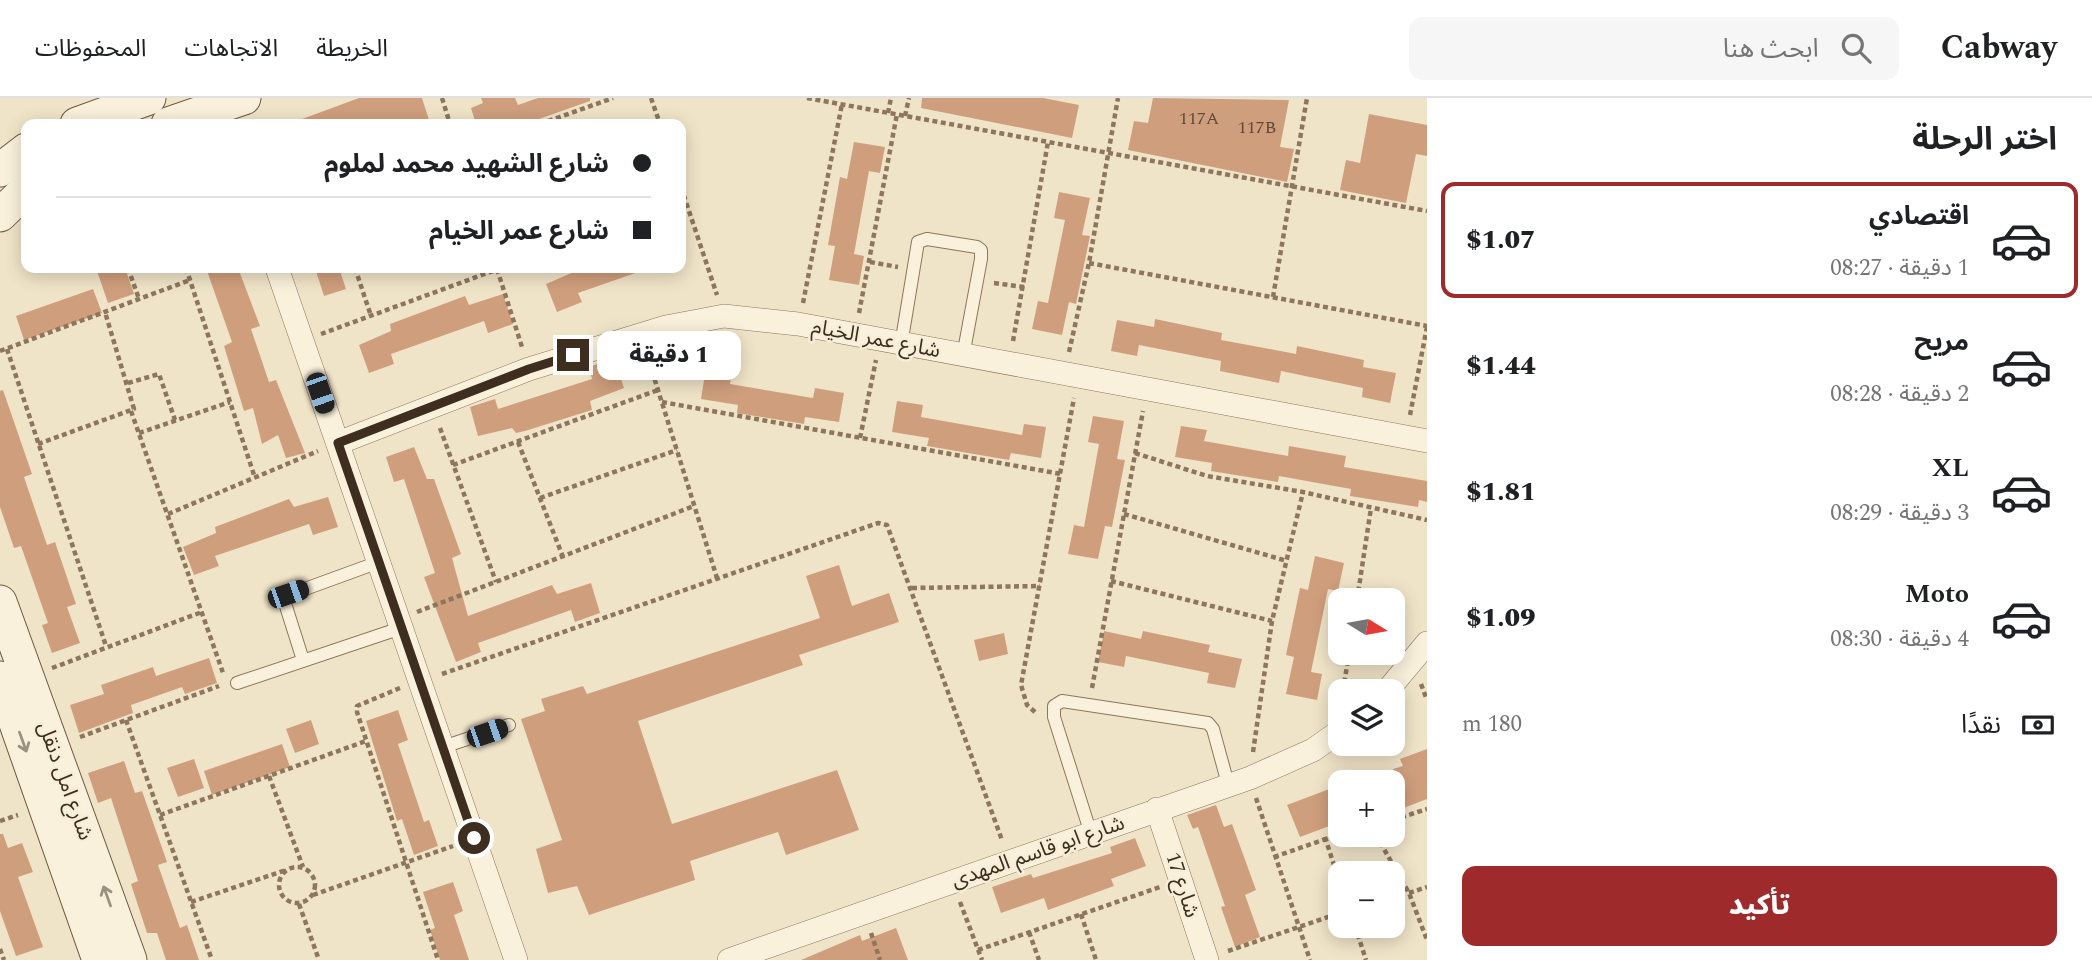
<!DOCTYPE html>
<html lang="ar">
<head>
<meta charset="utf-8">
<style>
	body { margin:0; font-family:Spectral,"Noto Sans Arabic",serif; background:#f6f6f6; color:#202124; direction:rtl; height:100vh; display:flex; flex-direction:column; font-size:26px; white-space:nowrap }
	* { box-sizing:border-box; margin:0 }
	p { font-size:23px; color:#757577 }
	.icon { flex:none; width:38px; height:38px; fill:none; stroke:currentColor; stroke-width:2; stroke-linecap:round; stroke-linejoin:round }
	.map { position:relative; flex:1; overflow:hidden; direction:ltr }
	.side { display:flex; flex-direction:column; background:#fff; width:665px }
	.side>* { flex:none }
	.hud { position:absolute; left:21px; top:21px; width:665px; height:154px; border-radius:14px; box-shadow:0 4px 18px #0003; direction:rtl; display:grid; align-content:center; height:154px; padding:0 35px; background:#fff }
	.needle { width:46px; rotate:101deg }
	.fabs { position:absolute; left:1328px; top:490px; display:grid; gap:14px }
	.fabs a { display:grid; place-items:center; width:77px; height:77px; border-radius:14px; background:#fff; box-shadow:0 4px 18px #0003; font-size:35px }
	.end { position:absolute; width:32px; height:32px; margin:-16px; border:9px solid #3d2e20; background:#fff; box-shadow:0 0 0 4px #fff }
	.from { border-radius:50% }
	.bubble { position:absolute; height:49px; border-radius:14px; background:#fff; box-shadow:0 4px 18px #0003; font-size:23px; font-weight:800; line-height:49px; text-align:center; direction:rtl }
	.car { position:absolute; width:21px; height:42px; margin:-21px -10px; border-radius:9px; box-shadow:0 0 5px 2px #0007; background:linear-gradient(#222 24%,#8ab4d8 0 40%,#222 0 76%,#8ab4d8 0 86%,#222 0) }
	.hud b { display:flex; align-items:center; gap:24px; height:66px; font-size:26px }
	.hud b+b { border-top:2px solid #e0e0e0 }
	.hud i { width:18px; height:18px; background:#202124 }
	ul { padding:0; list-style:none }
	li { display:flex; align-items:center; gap:21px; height:116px; margin:0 14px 10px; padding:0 21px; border:4px solid transparent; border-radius:14px }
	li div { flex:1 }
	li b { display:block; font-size:26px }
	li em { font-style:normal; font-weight:800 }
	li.current { border-color:#9e2a2b }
	li>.icon { width:63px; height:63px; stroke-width:1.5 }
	h2 { padding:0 35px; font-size:32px; line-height:84px }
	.pay { display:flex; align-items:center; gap:18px; height:77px; padding:0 35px; font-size:26px }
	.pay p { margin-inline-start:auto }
	.button { display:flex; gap:14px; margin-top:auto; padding:14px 35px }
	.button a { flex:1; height:80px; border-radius:14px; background:#9e2a2b; color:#fff; font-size:28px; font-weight:800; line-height:80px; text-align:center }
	header { display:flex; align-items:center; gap:42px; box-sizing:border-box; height:98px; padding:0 35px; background:#fff; border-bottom:2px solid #e0e0e0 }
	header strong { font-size:33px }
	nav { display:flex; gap:38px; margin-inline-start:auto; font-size:24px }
	.search { width:490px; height:63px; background:#f6f6f6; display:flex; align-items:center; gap:18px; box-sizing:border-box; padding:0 24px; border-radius:14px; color:#757577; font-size:26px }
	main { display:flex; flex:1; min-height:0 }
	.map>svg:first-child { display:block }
</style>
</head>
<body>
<header>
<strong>Cabway</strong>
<div class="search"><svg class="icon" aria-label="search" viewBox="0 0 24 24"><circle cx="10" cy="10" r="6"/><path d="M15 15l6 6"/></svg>ابحث هنا</div>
<nav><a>الخريطة</a><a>الاتجاهات</a><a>المحفوظات</a></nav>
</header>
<main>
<section class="side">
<h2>اختر الرحلة</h2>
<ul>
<li class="current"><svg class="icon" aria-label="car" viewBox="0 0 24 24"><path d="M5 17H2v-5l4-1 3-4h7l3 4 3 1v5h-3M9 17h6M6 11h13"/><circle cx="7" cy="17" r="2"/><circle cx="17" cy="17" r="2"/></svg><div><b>اقتصادي</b><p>1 دقيقة · 08:27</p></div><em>$1.07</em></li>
<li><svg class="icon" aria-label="car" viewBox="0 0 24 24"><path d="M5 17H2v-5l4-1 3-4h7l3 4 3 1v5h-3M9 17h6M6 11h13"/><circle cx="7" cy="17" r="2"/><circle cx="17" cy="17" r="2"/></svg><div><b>مريح</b><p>2 دقيقة · 08:28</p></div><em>$1.44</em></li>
<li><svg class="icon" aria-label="car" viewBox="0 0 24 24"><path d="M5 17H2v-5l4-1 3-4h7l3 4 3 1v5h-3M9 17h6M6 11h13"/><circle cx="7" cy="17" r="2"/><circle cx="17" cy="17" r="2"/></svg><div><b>XL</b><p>3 دقيقة · 08:29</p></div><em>$1.81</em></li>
<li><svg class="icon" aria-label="car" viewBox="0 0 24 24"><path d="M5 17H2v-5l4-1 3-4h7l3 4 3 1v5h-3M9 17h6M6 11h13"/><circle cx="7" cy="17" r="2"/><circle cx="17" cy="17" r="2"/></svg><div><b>Moto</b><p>4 دقيقة · 08:30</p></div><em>$1.09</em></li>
</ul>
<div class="pay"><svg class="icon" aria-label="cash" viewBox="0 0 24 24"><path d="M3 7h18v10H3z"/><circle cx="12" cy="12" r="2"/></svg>نقدًا<p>180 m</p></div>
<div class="button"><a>تأكيد</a></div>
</section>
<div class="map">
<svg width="1427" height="862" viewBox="0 0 1427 862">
	<rect width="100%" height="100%" fill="#f0e4c8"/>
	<g fill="#cf9f7d">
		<polygon points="359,0 422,0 429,22 417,26 294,26 294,24"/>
		<polygon points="481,0 515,0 518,7 538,0 590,0 590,3 525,26 473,26 475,23 471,10 483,5"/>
		<polygon points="922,0 1043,0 1079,7 1072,40 921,10"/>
		<polygon points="1153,0 1289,2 1280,49 1294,51 1287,84 1128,52 1134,23 1148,25"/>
		<polygon points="1369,16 1427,27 1427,58 1416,56 1406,105 1340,92 1346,62 1360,65"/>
		<polygon points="854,44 885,49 880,75 869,73 854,156 864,158 859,187 829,182 835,148 828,147 840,79 847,81"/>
		<polygon points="1059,94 1090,100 1082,137 1090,138 1076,206 1069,204 1062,237 1032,231 1038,203 1048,205 1065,122 1054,120"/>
		<polygon points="96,170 125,170 134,196 108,205"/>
		<polygon points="206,170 238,170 260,228 251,231 269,284 276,282 305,355 286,360 278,337 262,346 253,310 244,313 224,248 232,244"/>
		<polygon points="315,170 339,170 346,191 324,198"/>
		<polygon points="583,170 641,170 641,173 578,195 582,204 557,214 546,186"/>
		<polygon points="93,191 102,215 24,242 16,218"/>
		<polygon points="503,196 513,226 488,235 484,223 391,256 394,266 369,275 359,247 391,233 390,226 465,198 469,207"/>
		<polygon points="1155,221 1222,235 1221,242 1259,249 1296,256 1297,248 1364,262 1363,269 1396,275 1390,305 1362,299 1363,290 1281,273 1279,285 1220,273 1221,263 1139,247 1137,258 1111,253 1117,222 1154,229"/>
		<polygon points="614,260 624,290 590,303 592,312 525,333 516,335 512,330 478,338 470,309 495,301 498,311 592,281 589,269"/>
		<polygon points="706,270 732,274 730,286 813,300 815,290 844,295 839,324 805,319 804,326 737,315 738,307 701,301"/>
		<polygon points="3,292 32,376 24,379 47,447 55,444 76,506 67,509 80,545 52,555 42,527 48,525 21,448 14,450 0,409 0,293"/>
		<polygon points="897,303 923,307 921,319 1022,337 1024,326 1046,329 1041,360 1011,355 1009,362 927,348 929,340 892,334"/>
		<polygon points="1093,318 1124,323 1117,361 1125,362 1112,429 1105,428 1098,461 1068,456 1074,427 1084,429 1099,346 1088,344"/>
		<polygon points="1181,328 1207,332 1204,343 1288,358 1289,348 1346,358 1344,369 1427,383 1427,404 1419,402 1418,409 1350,398 1351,391 1279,378 1278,384 1211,373 1212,365 1175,359"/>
		<polygon points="414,349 427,381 434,381 461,456 452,460 468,518 552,487 557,496 591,485 600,515 575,524 571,512 478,545 481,554 456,564 424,479 435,475 404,381 394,384 386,359"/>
		<polygon points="328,399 338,429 313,437 309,426 215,458 219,468 194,477 183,449 216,435 215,429 289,401 294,409"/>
		<polygon points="1315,458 1344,465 1338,493 1328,491 1311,574 1322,576 1317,602 1286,596 1294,559 1286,557 1300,490 1308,492"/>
		<polygon points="839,467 852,508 889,495 899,524 799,557 803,567 638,623 672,726 837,672 859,732 786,757 778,734 690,763 695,782 589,817 577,788 548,795 536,751 562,742 521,621 545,613 541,601 583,588 587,596 820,520 806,478"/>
		<polygon points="1104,533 1141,541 1143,533 1210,547 1208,554 1242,561 1235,590 1207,585 1209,575 1126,558 1124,569 1098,564"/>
		<polygon points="1004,535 1008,556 979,563 974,542"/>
		<polygon points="209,560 217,585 185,596 182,589 131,607 133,615 79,635 70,607 104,596 101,587 153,569 156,578"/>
		<polygon points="398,612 408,642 398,646 424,724 429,722 438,748 414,757 402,721 397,723 366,623"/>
		<polygon points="311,622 319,646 295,655 286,631"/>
		<polygon points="282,646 290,669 212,697 204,673"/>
		<polygon points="1427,651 1427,701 1393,714 1393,671 1403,668 1400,661"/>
		<polygon points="194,661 204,690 178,699 167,670"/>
		<polygon points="124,663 135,695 142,693 167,764 158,767 180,830 187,827 199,862 166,862 157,835 147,835 131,786 138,783 111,700 98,705 88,675"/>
		<polygon points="1340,687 1340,724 1300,739 1287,707"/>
		<polygon points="1216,707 1224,729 1232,726 1256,792 1245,797 1260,839 1235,849 1221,809 1225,808 1198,729 1193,731 1187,717"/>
		<polygon points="0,736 3,736 8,750 22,745 33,774 18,779 43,849 16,858 0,813"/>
		<polygon points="1135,740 1146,768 1111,781 1114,788 1048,812 1044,800 1001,815 992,789 1031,776 1033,780 1112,755 1110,749"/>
		<polygon points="453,784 463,813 454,817 469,862 440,862 430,832 435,830 423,794"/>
		<polygon points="896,830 908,862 801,862 860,837 862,843"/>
	</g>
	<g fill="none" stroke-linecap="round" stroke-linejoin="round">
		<g stroke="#8d765c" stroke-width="14">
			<g id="lane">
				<polyline points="901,247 918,144 927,141 977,149 981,152 981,161 963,258"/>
				<polyline points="303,562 283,499 379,464"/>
				<polyline points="237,585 401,530"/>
				<polyline points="443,649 509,627"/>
				<polyline points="1091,736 1054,619 1054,608 1062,603 1208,625 1213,631 1228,686"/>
			</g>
		</g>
		<g stroke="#8d765c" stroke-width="24">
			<g id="street">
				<polyline points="277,170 516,862"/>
				<polyline points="338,345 529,271 666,229 724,218 798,226 1427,343"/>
				<polyline points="1387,593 1427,545"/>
				<polyline points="1157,711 1207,862"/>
				<polyline points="729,862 1250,680 1313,652 1340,633"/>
			</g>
		</g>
		<g stroke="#6f573f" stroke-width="35">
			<g id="secondary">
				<polyline points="77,26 149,0"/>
				<polyline points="168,26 244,0"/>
				<polyline points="0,72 26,52"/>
				<polyline points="0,117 26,92"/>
				<polyline points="0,504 130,862"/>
				<polyline points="0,580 99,862"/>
			</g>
		</g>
		<g stroke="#8d765c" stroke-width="4.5" stroke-dasharray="5 3.5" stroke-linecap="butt">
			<polyline points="442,0 450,26"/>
			<polyline points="651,0 660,26"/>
			<polyline points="807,0 1427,113"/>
			<polyline points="888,15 891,0"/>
			<polyline points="905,18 909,0"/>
			<polyline points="540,26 613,0"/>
			<polyline points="681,89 717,197"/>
			<polyline points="870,164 898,169"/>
			<polyline points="1089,165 1427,228"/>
			<polyline points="128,170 139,201"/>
			<polyline points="186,170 255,380"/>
			<polyline points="355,170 371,218"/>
			<polyline points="497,171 522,249"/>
			<polyline points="994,185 1024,189"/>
			<polyline points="1273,199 1307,0"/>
			<polyline points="803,205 842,6"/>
			<polyline points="859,215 897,16"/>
			<polyline points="321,236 501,170"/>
			<polyline points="1013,243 1048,44"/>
			<polyline points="7,251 106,548"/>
			<polyline points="0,253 190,182"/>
			<polyline points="1069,254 1089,165 1118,0"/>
			<polyline points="647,257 717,480"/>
			<polyline points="128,285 159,276 175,322"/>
			<polyline points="662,304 1061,376"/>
			<polyline points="131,313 223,575"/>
			<polyline points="1410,317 1427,229"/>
			<polyline points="440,330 496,484"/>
			<polyline points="139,335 230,304"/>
			<polyline points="860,340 876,262"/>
			<polyline points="518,344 563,459"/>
			<polyline points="38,346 134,311 105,214"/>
			<polyline points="1135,355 1207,378 1303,394 1427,422"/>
			<polyline points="453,367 658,292"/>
			<polyline points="540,400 677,352"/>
			<polyline points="168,416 318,353"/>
			<polyline points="1124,416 1287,463"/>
			<polyline points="1111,483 1272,523"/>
			<polyline points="912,490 1040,488"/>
			<polyline points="1357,502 1371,410"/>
			<polyline points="417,514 694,408"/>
			<polyline points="52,570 202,514"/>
			<polyline points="442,576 878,425 887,427 1002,742"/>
			<polyline points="1421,586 1427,602"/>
			<polyline points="400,590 357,608 357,614 438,862"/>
			<polyline points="1092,590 1143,313"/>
			<polyline points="1343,593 1349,555"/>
			<polyline points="1035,614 1027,607 1021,587 1074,300"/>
			<polyline points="126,622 212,862"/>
			<polyline points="80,639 219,588"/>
			<polyline points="1253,654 1272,523 1303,394"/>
			<polyline points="269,678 303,769"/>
			<polyline points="1256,700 1310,862"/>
			<polyline points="160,717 366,643"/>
			<polyline points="1393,722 1427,711"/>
			<polyline points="0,723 18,717"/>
			<polyline points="1376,737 1409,795 1427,842"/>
			<polyline points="1325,739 1340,786"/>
			<polyline points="1274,759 1340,736"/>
			<circle cx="297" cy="787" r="18"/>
			<polyline points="1409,795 1427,789"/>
			<polyline points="313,797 453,748"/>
			<polyline points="191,804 286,772"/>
			<polyline points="960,804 982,862"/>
			<polyline points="299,806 319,862"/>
			<polyline points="1081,816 1096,862"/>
			<polyline points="1355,828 1366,862"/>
			<polyline points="1029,834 1039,862"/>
			<polyline points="871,835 880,862"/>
			<polyline points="0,851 4,862"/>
			<polyline points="978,852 1160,789"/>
			<polyline points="1228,853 1340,815"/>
		</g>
		<use href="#lane" stroke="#faf1dc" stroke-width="12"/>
		<use href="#street" stroke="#faf1dc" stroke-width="23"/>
		<use href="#secondary" stroke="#faf1dc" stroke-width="33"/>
	</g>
	<defs><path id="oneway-shaft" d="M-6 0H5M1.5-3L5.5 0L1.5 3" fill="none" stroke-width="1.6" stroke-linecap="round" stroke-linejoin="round" transform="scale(1.75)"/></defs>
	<g stroke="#9c907e">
		<use href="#oneway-shaft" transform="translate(23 644) rotate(70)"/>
		<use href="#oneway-shaft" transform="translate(107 798) rotate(-110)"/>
	</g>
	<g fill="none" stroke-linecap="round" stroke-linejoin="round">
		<polyline stroke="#3d2e20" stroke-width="9" points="474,740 338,345 529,271 573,257"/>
	</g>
	<g text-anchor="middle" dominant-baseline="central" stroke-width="5" stroke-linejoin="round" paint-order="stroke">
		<g font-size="18" fill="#624a37">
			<text x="1199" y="20">117A</text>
			<text x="1257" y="29">117B</text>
		</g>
		<g font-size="21" fill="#3d2e20" stroke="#f7eed8">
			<text transform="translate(876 241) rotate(11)">شارع عمر الخيام</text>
			<text transform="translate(65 683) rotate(70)">شارع امل دنقل</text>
			<text transform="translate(1038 754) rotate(-19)">شارع ابو قاسم المهدى</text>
			<text transform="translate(1182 787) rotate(72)">شارع 17</text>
		</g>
	</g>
</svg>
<div class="fabs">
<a><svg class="needle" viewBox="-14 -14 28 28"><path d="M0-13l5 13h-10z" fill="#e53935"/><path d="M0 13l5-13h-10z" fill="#757577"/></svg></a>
<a><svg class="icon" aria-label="layers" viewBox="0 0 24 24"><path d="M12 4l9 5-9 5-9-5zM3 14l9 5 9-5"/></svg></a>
<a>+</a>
<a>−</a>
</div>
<i class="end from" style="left:474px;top:740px"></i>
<i class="end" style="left:573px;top:257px"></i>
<div class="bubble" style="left:597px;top:233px;width:144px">1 دقيقة</div>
<i class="car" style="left:320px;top:295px;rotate:161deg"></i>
<i class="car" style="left:288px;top:496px;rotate:71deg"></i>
<i class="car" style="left:487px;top:635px;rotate:71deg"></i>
<div class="hud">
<b><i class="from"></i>شارع الشهيد محمد لملوم</b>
<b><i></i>شارع عمر الخيام</b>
</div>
</div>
</main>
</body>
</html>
